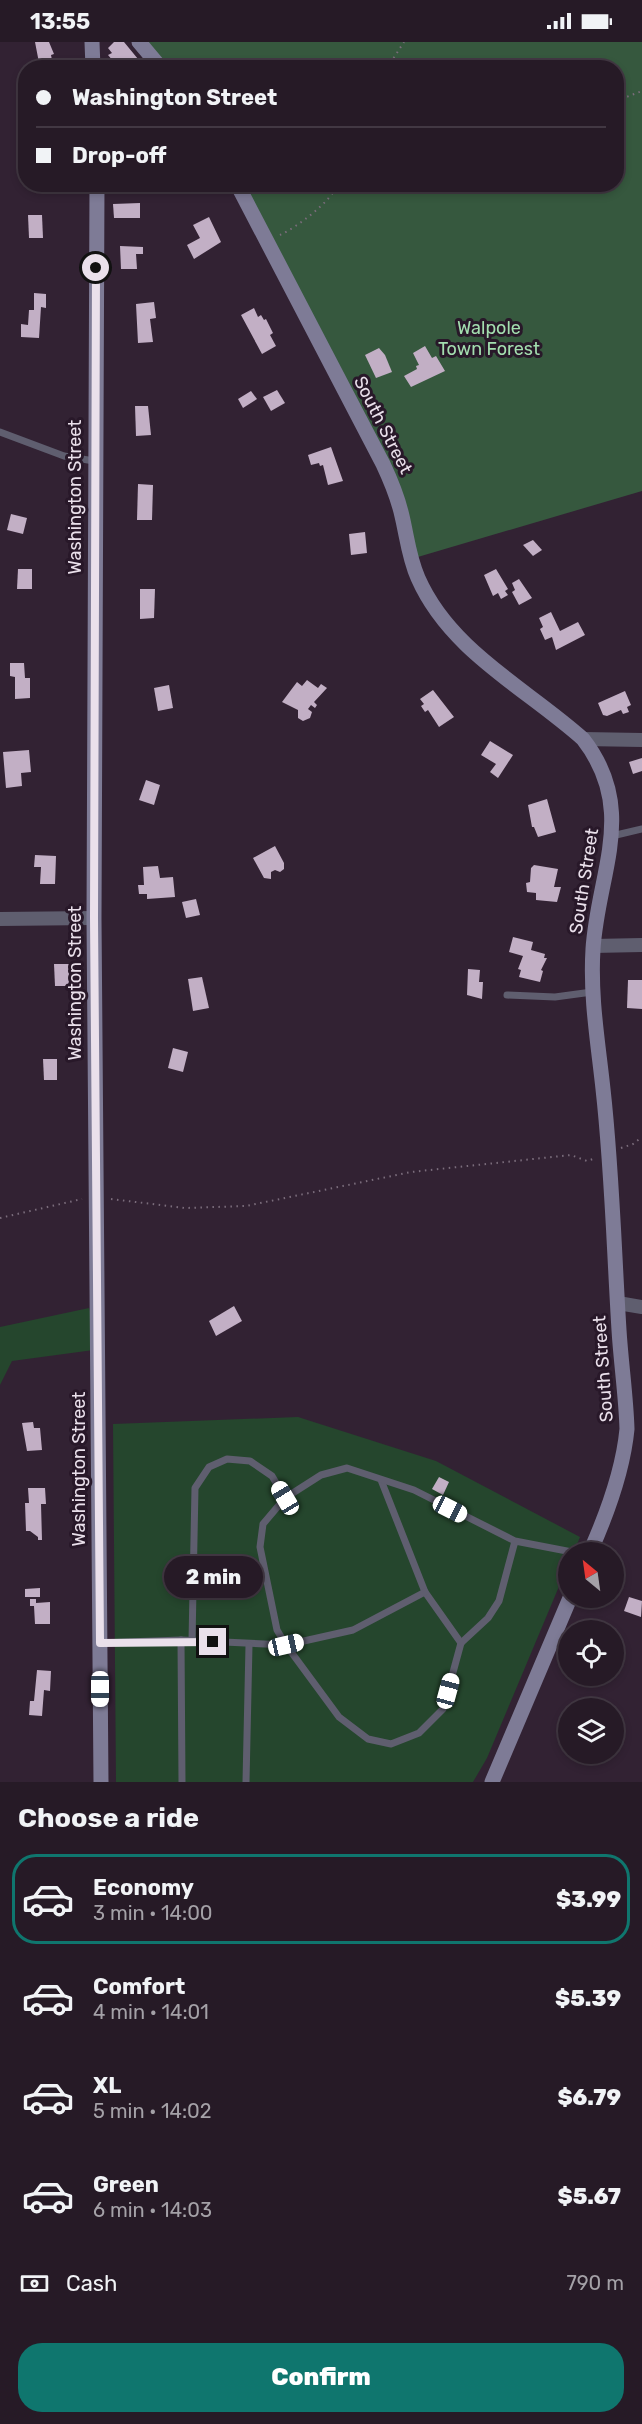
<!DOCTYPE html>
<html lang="en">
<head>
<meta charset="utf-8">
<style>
	body { margin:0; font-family:Rubik,sans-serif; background:#322732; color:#f1f3f6; height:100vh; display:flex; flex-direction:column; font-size:22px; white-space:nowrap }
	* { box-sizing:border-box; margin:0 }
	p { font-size:20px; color:#a4a1a7 }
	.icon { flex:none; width:33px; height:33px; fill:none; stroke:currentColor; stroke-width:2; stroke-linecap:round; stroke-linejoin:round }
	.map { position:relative; height:1740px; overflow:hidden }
	.sheet { display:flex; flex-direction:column; background:#261a26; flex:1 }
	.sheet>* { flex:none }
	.top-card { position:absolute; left:18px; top:18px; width:606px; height:132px; border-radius:24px; box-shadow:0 3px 9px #0003,0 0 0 2px #423843; display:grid; align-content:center; height:132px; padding:0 18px; background:#261a26 }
	.needle { width:39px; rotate:331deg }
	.buttons { position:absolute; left:558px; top:1500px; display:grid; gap:12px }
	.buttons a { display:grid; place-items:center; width:66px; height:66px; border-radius:50%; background:#261a26; box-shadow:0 3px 9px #0003,0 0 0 2px #423843; font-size:30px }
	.end { position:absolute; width:27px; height:27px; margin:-14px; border:8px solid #eae0eb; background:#111; box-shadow:0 0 0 3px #111 }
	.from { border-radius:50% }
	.bubble { position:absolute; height:42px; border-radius:21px; background:#261a26; box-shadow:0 3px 9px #0003,0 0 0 2px #423843; font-size:20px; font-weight:800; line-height:42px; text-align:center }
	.car { position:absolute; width:18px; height:36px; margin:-18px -9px; border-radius:8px; box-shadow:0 0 4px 2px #0007; background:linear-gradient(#fff 24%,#345 0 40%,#fff 0 76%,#345 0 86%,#fff 0) }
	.top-card b { display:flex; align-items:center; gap:21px; height:57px; font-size:22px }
	.top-card b+b { border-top:2px solid #423843 }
	.top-card i { width:15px; height:15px; background:#f1f3f6 }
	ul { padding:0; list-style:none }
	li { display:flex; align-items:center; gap:18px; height:90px; margin:0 12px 9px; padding:0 6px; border:3px solid transparent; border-radius:24px }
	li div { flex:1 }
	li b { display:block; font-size:22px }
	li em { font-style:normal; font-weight:800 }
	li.current { border-color:#0f766e }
	li>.icon { width:54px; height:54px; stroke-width:1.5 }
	h2 { padding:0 18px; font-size:27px; line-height:72px }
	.pay { display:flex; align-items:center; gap:15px; height:66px; padding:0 18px; font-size:22px }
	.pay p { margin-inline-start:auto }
	.primary-button { display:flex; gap:12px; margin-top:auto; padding:12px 18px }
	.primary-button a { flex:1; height:69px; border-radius:24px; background:#0f766e; color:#fff; font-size:24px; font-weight:800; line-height:69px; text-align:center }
	.status { display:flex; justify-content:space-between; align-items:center; height:42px; padding:0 30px; background:#261a26; direction:ltr }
	.status svg { height:16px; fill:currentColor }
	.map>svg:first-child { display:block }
</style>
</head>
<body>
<div class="status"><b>13:55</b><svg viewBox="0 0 49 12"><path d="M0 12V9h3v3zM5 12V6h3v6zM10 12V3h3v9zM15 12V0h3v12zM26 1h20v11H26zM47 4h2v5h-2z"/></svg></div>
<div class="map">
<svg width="642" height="1740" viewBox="0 0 642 1740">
	<rect width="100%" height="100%" fill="#322233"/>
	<g fill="#25462d">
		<polygon points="89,1266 101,1307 12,1319 0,1343 0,1285"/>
		<polygon points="298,1375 436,1419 580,1495 574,1510 568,1510 568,1523 487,1716 473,1740 116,1740 113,1382"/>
	</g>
	<polygon fill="#36583e" points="147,0 642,0 642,449 411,517 402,475 237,143 616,142 616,26 164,25"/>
	<g fill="#c2afc5">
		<polygon points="35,0 49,0 54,12 51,13 53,23 40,26"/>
		<polygon points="114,0 124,0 138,17 127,26 119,26 108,13 112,11 108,6"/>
		<polygon points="140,161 140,176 114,176 113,162"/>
		<polygon points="28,173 42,173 43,196 29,196"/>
		<polygon points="209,175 221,200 194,217 187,203 200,196 193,183"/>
		<polygon points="120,204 143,205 143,212 136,212 137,227 121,227"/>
		<polygon points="34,251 46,252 46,266 41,265 39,296 21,295 21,282 28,283 29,268 34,268"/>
		<polygon points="154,260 156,276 150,277 153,300 138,301 136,262"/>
		<polygon points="254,266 258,275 261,273 264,278 266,277 273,291 270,293 276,304 262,312 241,273"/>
		<polygon points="425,304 432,316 436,314 445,329 411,345 404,334 417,327 416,324 419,323 413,311"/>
		<polygon points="379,306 385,313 392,330 376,336 365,313"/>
		<polygon points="277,348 285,361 271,369 263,355"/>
		<polygon points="251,349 257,357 243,366 238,357"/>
		<polygon points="135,364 148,364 151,393 136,394"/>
		<polygon points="331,405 343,439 328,443 323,423 320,424 319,421 311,423 308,413"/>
		<polygon points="138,442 153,443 152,478 137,478"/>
		<polygon points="11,472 27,476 23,492 7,488"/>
		<polygon points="365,490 367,511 351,513 349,492"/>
		<polygon points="533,498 542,508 533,514 523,503"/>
		<polygon points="18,527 32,527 32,547 17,547"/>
		<polygon points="496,527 508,547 505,549 508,553 501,557 498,551 493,554 484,533"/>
		<polygon points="519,537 532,556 519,563 512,550 515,548 512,541"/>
		<polygon points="140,547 155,547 154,576 140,577"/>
		<polygon points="551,570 560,589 578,580 585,593 556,608 552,595 545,598 540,587 543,585 539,576"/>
		<polygon points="10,621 24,621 25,636 30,636 30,656 15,657 15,635 10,634"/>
		<polygon points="307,638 318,646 321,642 327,646 314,660 317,663 315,666 311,663 308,667 312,670 310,676 303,679 298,676 298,668 282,660 297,640 302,644"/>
		<polygon points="169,643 173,666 158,669 154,646"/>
		<polygon points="433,648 454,675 439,685 428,668 425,670 421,664 424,662 420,657"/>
		<polygon points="625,649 631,663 627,665 629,670 623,672 621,668 607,674 603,673 598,661"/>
		<polygon points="490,699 513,713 498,736 490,730 496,722 481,713"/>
		<polygon points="29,708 31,730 21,731 22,744 6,746 3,710"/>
		<polygon points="642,716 642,729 633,732 629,720"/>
		<polygon points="146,738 160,743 154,763 139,758"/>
		<polygon points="547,757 556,790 538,795 534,785 532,785 528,763"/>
		<polygon points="275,804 284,821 284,827 280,830 275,828 271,830 271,837 264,836 253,816"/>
		<polygon points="35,813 56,814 55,842 40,842 41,825 34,825"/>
		<polygon points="534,823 558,827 554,845 561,845 557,860 536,858 536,851 527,850 526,841 530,840 531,826"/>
		<polygon points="158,824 160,836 173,835 175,855 147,857 147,852 139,852 138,843 144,843 143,825"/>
		<polygon points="196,857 200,873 186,876 182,860"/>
		<polygon points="513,895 533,900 531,908 545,912 544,916 547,916 541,928 543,929 540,940 519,935 521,928 518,927 523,914 509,910"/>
		<polygon points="54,922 70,922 70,944 55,944"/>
		<polygon points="468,927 480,928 479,940 483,940 482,957 467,953"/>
		<polygon points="202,935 209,966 193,969 188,937"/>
		<polygon points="628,938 642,938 642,967 627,966"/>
		<polygon points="173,1006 188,1010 183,1030 168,1026"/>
		<polygon points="43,1017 57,1017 57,1038 44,1038"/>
		<polygon points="234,1264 242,1279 216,1294 209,1279"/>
		<polygon points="33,1380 34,1386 40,1386 42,1408 27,1409 22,1381"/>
		<polygon points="439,1435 449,1440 443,1453 432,1447"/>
		<polygon points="28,1446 45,1446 46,1462 41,1462 42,1498 38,1498 38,1495 30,1489 26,1489 25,1461 29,1461"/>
		<polygon points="40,1546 40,1555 25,1555 25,1547"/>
		<polygon points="629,1555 642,1559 641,1575 624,1569"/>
		<polygon points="30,1557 36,1557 36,1561 50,1560 50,1582 35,1582 34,1564 30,1564"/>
		<polygon points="37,1628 51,1629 50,1649 44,1648 42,1674 29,1673 30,1659 34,1659"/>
	</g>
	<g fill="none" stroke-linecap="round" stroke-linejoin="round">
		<g stroke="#7b6d7c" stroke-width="2" stroke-dasharray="1.5 4.5" stroke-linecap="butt">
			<polyline points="387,26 404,0"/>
			<polyline points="616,59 642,49"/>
			<path d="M280,193C297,185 331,160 338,142"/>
			<polyline points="621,1106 633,1102 642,1095"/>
			<polyline points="111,1157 185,1166 246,1164 411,1130 571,1113 587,1119 596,1116"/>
			<polyline points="0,1176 82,1157"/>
		</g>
		<g stroke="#5f5e6f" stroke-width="7">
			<polyline points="0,390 64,414 94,419"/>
			<polyline points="612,794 642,787"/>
			<polyline points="507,953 555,955 592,950"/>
			<polyline points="381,1438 425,1550 461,1601"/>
			<polyline points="515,1499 499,1559 488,1576 461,1601 443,1667 419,1691 391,1702 368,1697 339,1675 286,1603 277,1588 260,1505 263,1482 285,1456 321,1433 347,1426 414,1448 515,1499 572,1510"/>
			<polyline points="181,1598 182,1740"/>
			<polyline points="192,1599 195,1446 209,1425 227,1417 250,1419 272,1434 285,1456"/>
			<polyline points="100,1601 181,1598 286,1603 353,1588 425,1550"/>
			<polyline points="246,1740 249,1603"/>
		</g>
		<g stroke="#5f5e6f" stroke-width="14">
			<polyline points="583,697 642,698"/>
			<polyline points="0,877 94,876"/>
			<polyline points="593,904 642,903"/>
			<polyline points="618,1261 642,1265"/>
		</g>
		<g stroke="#7e7b96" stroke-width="15">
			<polyline points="92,0 93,26"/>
			<polyline points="139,0 161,26"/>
			<polyline points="97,142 94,876 101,1740"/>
			<path d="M237,142L383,422C391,439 398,456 402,474C407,495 409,516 418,536C450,609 526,646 583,697C638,768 598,830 593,907C590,955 598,1000 603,1047C612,1127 614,1208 619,1288C621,1321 626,1354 627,1387C623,1429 607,1472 590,1510"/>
			<polyline points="492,1740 570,1556"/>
		</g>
	</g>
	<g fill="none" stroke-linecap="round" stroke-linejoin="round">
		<polyline stroke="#eae0eb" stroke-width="8" points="96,226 94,876 100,1601 213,1600"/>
	</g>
	<g text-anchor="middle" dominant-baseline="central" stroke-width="6" stroke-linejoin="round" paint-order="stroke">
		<g font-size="18" fill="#a3deaf" stroke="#281829">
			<text x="489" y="286">Walpole<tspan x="489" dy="21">Town Forest</tspan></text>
		</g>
		<g font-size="18" fill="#eae0eb" stroke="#281829">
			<text transform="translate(383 383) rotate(63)">South Street</text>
			<text transform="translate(75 455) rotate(-90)">Washington Street</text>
			<text transform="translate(584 839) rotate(-81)">South Street</text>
			<text transform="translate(75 941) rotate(-90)">Washington Street</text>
			<text transform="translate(603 1327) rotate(-94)">South Street</text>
			<text transform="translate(79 1427) rotate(-90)">Washington Street</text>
		</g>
	</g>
</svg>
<div class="buttons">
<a><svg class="needle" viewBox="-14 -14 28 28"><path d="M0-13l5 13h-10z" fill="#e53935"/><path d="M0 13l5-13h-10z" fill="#a4a1a7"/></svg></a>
<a><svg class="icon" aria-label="locate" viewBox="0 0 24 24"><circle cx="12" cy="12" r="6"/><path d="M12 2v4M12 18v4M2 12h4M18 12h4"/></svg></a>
<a><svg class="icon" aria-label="layers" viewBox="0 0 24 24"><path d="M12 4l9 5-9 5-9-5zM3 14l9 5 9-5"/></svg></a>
</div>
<i class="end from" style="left:96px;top:226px"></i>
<i class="end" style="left:213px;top:1600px"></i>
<div class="bubble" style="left:164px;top:1514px;width:99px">2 min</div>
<i class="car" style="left:285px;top:1456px;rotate:329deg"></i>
<i class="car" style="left:450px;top:1467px;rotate:117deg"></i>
<i class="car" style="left:286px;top:1603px;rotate:77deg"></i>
<i class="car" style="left:100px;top:1647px;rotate:180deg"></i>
<i class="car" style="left:448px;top:1649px;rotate:15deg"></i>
<div class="top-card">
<b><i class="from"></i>Washington Street</b>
<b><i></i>Drop-off</b>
</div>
</div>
<section class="sheet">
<h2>Choose a ride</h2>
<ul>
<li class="current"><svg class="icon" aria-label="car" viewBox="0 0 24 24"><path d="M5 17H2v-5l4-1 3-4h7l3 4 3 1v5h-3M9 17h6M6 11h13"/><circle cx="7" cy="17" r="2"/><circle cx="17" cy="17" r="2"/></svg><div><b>Economy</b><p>3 min · 14:00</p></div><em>$3.99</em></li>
<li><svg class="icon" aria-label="car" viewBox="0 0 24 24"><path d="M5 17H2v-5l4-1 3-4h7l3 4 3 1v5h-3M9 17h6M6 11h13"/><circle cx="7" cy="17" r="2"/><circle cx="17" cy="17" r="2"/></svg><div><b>Comfort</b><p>4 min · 14:01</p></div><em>$5.39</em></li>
<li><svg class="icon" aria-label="car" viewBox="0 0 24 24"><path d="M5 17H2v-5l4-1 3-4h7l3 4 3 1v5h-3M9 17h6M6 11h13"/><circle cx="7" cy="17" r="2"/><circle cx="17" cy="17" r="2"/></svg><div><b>XL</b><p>5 min · 14:02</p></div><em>$6.79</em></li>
<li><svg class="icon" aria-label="car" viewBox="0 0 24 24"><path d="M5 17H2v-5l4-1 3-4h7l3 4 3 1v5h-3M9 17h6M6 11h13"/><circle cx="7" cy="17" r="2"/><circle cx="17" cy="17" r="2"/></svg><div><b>Green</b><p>6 min · 14:03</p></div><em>$5.67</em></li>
</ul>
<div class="pay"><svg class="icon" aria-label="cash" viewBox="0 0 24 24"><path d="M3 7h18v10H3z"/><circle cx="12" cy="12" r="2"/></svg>Cash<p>790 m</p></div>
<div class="primary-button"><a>Confirm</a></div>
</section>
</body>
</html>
